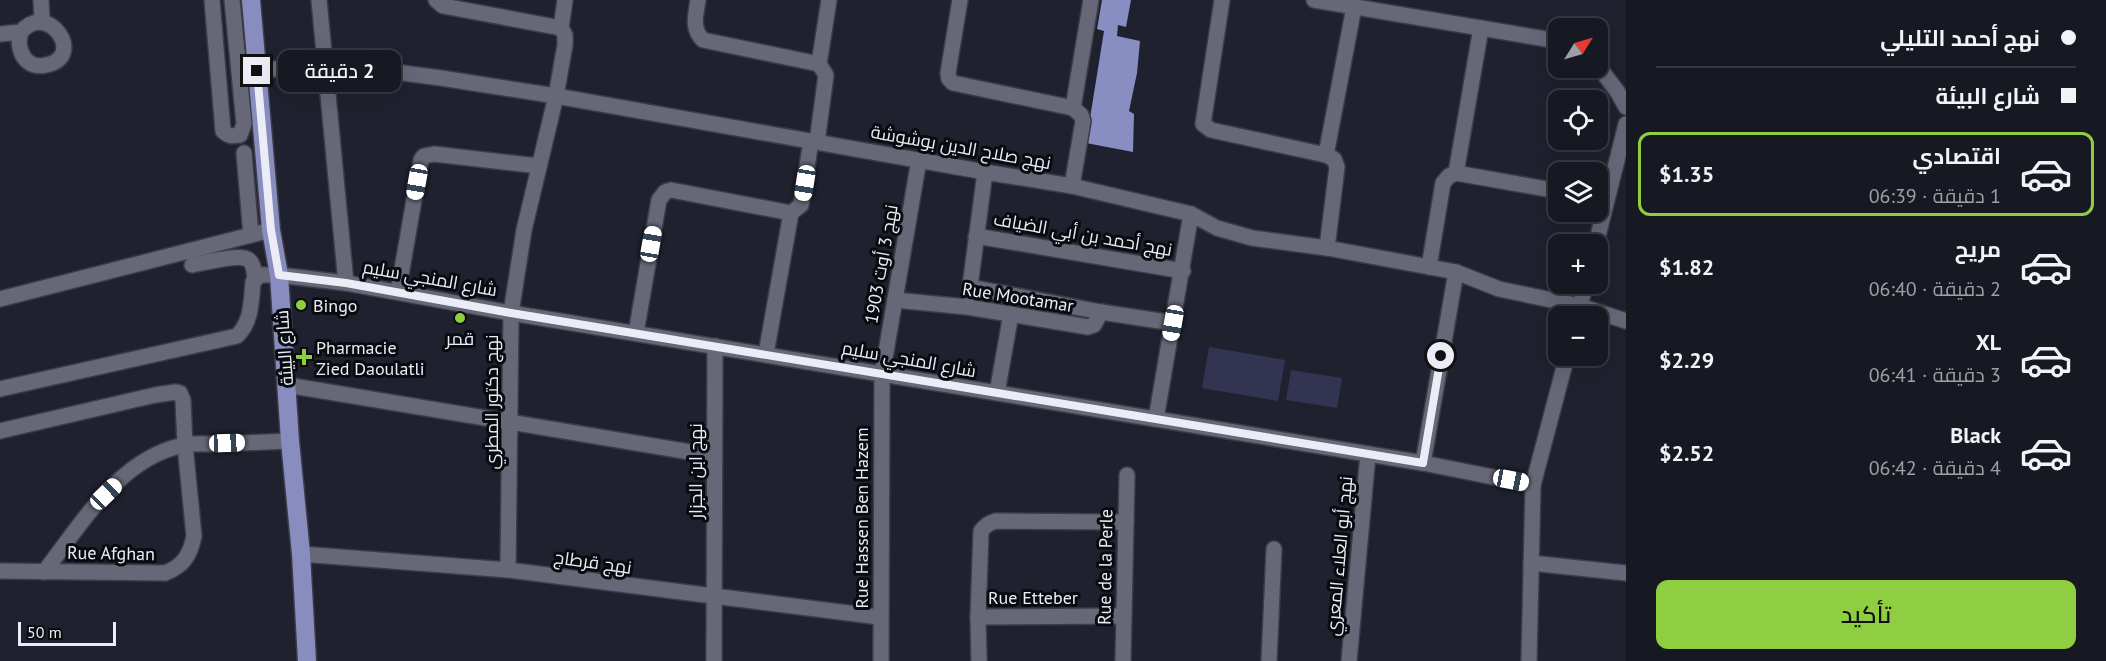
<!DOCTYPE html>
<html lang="ar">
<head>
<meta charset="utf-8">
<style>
	body { margin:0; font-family:"PT Sans",Cairo,sans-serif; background:#20222a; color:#f1f3f6; direction:rtl; height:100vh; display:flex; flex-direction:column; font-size:22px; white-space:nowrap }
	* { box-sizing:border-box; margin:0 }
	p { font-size:20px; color:#9ea0a5 }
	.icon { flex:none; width:33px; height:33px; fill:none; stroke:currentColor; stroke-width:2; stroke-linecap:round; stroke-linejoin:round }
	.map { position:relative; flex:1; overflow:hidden; direction:ltr }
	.panel { display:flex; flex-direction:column; background:#171922; width:480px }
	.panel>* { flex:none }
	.top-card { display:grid; align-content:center; height:132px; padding:0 30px; background:#171922 }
	.needle { width:39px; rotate:53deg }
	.tools { position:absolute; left:1548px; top:18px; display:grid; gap:12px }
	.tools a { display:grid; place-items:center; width:60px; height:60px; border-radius:12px; background:#171922; box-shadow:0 6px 24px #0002,0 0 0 2px #363840; font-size:30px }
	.scale { position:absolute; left:18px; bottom:15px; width:98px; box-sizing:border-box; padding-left:6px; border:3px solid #ebecf5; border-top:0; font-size:16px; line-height:21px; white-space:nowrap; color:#ebecf5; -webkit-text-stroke:4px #0a0b11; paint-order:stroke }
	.end { position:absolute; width:27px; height:27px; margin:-14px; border:8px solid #ebecf5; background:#111; box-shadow:0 0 0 3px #111 }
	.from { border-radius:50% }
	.bubble { position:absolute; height:42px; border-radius:12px; background:#171922; box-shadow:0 6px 24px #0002,0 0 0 2px #363840; font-size:20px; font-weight:600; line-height:42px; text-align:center; direction:rtl }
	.car { position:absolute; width:18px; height:36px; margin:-18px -9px; border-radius:8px; box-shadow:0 0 4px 2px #0007; background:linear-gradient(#fff 24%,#345 0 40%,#fff 0 76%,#345 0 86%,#fff 0) }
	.top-card b { display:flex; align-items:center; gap:21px; height:57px; font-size:22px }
	.top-card b+b { border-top:2px solid #363840 }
	.top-card i { width:15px; height:15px; background:#f1f3f6 }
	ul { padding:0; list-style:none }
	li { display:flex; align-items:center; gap:18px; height:84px; margin:0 12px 9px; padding:0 18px; border:3px solid transparent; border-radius:12px }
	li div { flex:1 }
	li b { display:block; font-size:22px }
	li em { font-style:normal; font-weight:600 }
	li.on { border-color:#8fcd41 }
	li>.icon { width:54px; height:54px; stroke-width:1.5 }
	.action { display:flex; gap:12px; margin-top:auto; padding:12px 30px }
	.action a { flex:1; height:69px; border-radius:12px; background:#8fcd41; color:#111; font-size:24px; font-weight:600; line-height:69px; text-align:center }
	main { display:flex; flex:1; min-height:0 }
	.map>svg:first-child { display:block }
</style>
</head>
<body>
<main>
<section class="panel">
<div class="top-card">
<b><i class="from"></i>نهج أحمد التليلي</b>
<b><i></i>شارع البيئة</b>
</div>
<ul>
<li class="on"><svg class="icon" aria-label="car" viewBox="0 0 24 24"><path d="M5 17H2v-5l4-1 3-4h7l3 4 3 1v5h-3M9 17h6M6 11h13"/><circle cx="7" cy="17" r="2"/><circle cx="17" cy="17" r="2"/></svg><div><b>اقتصادي</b><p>1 دقيقة · 06:39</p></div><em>$1.35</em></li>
<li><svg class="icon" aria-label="car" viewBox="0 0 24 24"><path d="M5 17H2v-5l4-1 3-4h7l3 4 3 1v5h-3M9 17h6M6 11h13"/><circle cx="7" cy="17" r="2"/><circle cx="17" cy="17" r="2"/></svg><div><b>مريح</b><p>2 دقيقة · 06:40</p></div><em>$1.82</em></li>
<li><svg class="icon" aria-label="car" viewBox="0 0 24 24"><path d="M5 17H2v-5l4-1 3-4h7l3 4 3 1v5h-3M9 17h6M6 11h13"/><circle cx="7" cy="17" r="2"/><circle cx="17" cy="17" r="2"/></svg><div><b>XL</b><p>3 دقيقة · 06:41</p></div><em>$2.29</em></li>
<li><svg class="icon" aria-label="car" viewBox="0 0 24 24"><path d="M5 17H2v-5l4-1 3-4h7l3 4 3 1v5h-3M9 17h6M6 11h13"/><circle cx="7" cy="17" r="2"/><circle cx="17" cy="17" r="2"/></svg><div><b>Black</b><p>4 دقيقة · 06:42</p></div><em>$2.52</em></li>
</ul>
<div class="action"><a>تأكيد</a></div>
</section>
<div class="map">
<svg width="1626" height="661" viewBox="0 0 1626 661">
	<rect width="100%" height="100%" fill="#1f212e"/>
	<g fill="#323452">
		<polygon points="1209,347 1285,360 1278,401 1202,388"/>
		<polygon points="1291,370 1342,378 1337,408 1286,400"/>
	</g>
	<polygon fill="#888dc2" points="1102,0 1131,0 1126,27 1118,25 1117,36 1140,41 1137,73 1129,111 1134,114 1133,152 1086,143 1104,31 1097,29"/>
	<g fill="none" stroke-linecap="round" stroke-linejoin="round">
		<g stroke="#3b3c47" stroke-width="18">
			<g id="minor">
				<polyline points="41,0 42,20"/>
				<path d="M212,0L223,131C229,137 233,136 240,135L244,124L232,0"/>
				<polyline points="319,0 346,283"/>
				<polyline points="436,0 443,6 561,28"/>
				<path d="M698,0C696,15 691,28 703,40L819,64L829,0"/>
				<polyline points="960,0 948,73 949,79 953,83 1073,108 1091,0"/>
				<polyline points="1222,0 1203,124 1211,130 1326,155 1354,7"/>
				<polyline points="1314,0 1558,41"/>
				<path d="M0,34L21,32C48,0 87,57 46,65C26,70 15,50 21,32"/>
				<polyline points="1598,66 1617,91 1626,107"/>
				<polyline points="257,71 326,63 441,78 556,96 985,172 1072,186 1191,214 1217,228 1252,238 1327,248 1456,272 1499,289 1580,306 1626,321"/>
				<polyline points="817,142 826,75 819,64"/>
				<polyline points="244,153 251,235"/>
				<polyline points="1326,155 1334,159 1337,167 1327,248"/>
				<polyline points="1456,173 1481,28"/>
				<polyline points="1072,186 1083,121 1081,115 1073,108"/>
				<polyline points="791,213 801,205 811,141"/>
				<polyline points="976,236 1183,271"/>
				<polyline points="1596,244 1626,124"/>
				<path d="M192,265C204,263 240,253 249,260C254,264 254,273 255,278"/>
				<polyline points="1429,267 1443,183 1449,176 1456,173 1558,191"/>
				<polyline points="398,292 421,160 424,156 434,154 539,166"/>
				<polyline points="969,294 985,172"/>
				<polyline points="0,299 271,230"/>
				<polyline points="895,300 967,307 1088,327 1094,325 1101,312 970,287"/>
				<polyline points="1101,312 1173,323"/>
				<polyline points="1577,316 1586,284"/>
				<polyline points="636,333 659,200 665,192 671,190 791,213 766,354"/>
				<polyline points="287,385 714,456"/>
				<path d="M0,389L237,336C252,321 251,302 253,282L260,275H279L346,283L511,313L1423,463L1533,485"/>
				<polyline points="997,393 1011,314"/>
				<polyline points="1156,419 1191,214"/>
				<path d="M0,431L155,395L176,392L180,393L183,400L185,445L194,536C190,556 183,566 165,573L0,571"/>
				<polyline points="1423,463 1456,272"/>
				<polyline points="301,554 508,570 880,617"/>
				<polyline points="1531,563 1626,573"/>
				<polyline points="508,570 511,313 524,230 556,96 565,45 565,35 561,28 565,0"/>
				<path d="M44,572C81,525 119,458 184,445C194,443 206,444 216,444C241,443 265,442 290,441"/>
				<polyline points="978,617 1123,616"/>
				<polyline points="714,661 715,346"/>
				<polyline points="881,661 882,375 919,160"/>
				<path d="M979,661L978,617L981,531C986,525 989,523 996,521L1126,522"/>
				<polyline points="1123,661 1127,475"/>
				<polyline points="1269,661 1274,549"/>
				<polyline points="1349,661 1368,454"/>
				<polyline points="1529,661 1533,485 1567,356"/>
			</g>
		</g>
		<g stroke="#3b3c47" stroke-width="21">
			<polyline id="major" points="251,0 271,230 279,275 290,441 301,554 307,661"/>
		</g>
		<use href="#minor" stroke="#666878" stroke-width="15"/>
		<use href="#major" stroke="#888cbf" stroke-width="18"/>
	</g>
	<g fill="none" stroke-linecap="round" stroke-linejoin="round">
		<polyline stroke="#ebecf5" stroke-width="8" points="257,71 271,230 279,275 346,283 511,313 1423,463 1441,356"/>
	</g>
	<g fill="#8fcd41" stroke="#0a0b11" stroke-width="2">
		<circle cx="301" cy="305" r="6"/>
		<circle cx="460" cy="318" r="6"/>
		<path d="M301 348h6v6h6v6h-6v6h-6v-6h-6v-6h6z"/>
	</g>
	<g text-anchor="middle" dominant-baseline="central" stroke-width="6" stroke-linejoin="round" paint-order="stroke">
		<g font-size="18" fill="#ebecf5" stroke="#0a0b11">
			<text transform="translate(961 147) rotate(10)">نهج صلاح الدين بوشوشة</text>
			<text transform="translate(1083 234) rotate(10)">نهج أحمد بن أبي الضياف</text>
			<text transform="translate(881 264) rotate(-80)">نهج 3 أوت 1903</text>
			<text transform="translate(430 278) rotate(10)">شارع المنجي سليم</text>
			<text transform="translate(1018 297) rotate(9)">Rue Mootamar</text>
			<text transform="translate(284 348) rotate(-94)">شارع البيئة</text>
			<text transform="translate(909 359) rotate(10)">شارع المنجي سليم</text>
			<text transform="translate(491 402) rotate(-90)">نهج دكتور المطري</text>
			<text transform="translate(695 471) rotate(-90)">نهج ابن الجزار</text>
			<text transform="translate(861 518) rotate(-90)">Rue Hassen Ben Hazem</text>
			<text transform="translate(111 553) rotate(1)">Rue Afghan</text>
			<text transform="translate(1339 556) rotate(-85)">نهج أبو العلاء المعري</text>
			<text transform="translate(593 562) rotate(8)">نهج قرطاج</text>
			<text transform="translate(1105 567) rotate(-89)">Rue de la Perle</text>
			<text x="1033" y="597">Rue Etteber</text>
		</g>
		<g font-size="18" fill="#ebecf5" stroke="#0a0b11" text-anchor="start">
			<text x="313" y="305">Bingo</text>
			<text x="460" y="338" text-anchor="middle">قمر</text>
			<text x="316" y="347">Pharmacie<tspan x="316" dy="21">Zied Daoulatli</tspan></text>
		</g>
	</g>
</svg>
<div class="tools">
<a><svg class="needle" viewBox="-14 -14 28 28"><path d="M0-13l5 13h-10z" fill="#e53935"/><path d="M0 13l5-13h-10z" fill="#9ea0a5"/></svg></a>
<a><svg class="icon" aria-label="locate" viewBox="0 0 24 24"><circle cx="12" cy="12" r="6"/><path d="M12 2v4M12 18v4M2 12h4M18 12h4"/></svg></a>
<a><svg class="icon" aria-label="layers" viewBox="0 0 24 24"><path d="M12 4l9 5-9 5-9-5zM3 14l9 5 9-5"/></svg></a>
<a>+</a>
<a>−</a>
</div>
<div class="scale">50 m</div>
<i class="end from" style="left:1441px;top:356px"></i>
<i class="end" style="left:257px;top:71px"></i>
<div class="bubble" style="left:278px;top:50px;width:123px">2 دقيقة</div>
<i class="car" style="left:417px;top:182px;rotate:190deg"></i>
<i class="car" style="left:805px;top:183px;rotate:189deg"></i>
<i class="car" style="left:651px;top:244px;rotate:10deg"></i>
<i class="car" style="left:1173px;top:323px;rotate:190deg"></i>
<i class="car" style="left:227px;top:443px;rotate:88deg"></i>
<i class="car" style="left:1511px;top:480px;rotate:101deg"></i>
<i class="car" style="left:106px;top:494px;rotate:46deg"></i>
</div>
</main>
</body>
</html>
